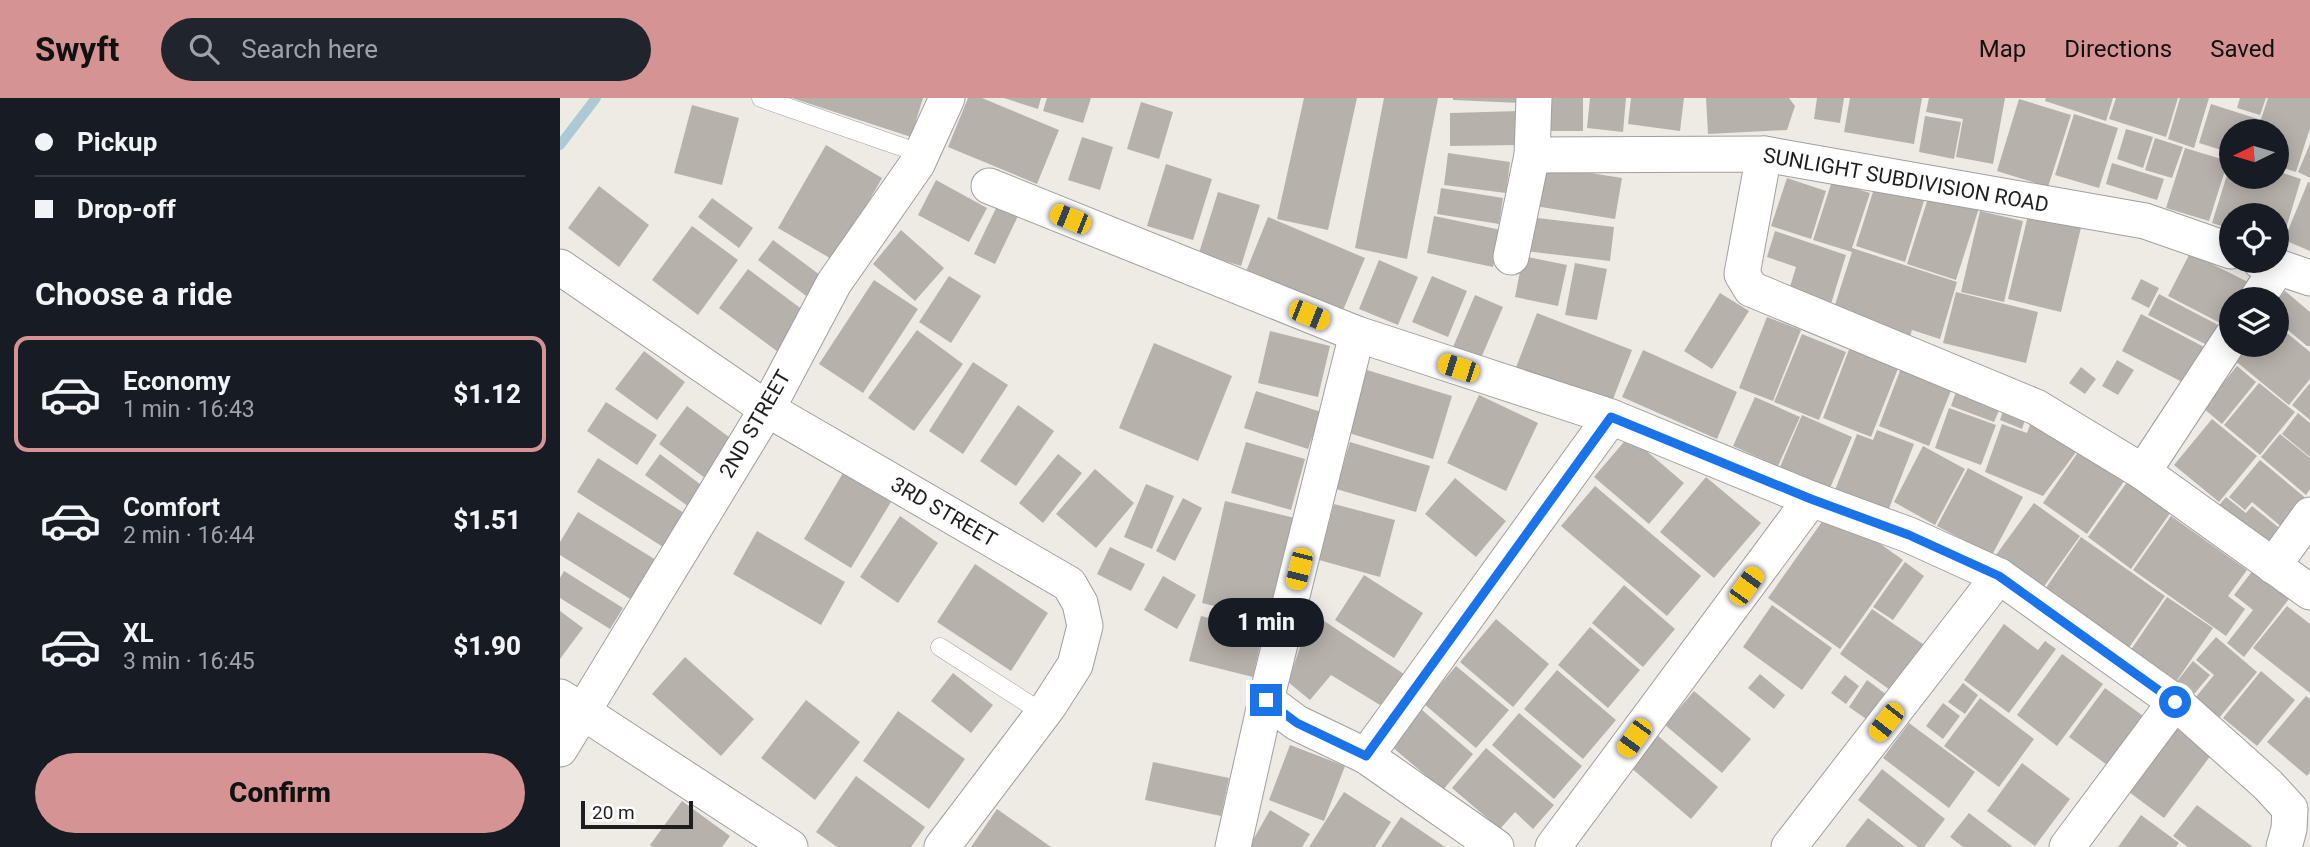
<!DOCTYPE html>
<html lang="en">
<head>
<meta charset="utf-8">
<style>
	body { margin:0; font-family:Roboto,sans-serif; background:#20242c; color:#f1f3f6; height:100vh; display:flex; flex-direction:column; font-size:26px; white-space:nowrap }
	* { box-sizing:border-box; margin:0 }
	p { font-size:23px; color:#9ea1a6 }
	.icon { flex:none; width:38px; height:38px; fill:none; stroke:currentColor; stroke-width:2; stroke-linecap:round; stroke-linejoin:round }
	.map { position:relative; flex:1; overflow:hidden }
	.panel { display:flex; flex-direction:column; background:#171b24; width:560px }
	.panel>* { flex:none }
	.guide { display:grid; align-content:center; height:154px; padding:0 35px; background:#171b24 }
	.needle { width:46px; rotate:265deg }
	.buttons { position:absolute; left:1659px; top:21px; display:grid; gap:14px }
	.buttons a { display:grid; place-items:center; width:70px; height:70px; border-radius:50%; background:#171b24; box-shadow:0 4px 18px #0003; font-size:35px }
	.scale { position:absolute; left:21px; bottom:18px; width:112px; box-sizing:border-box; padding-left:7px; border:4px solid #1e1e1e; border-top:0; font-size:19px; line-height:24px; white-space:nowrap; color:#1e1e1e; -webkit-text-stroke:5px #fff; paint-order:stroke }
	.end { position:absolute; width:32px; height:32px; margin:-16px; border:9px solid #1a73e8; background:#fff; box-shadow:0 0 0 4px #fff }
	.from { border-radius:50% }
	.bubble { position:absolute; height:49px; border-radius:24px; background:#171b24; box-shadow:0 4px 18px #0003; font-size:23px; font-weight:800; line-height:49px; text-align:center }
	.car { position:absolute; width:21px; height:42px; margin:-21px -10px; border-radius:9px; box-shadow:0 0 5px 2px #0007; background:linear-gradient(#f5c518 24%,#345 0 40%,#f5c518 0 76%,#345 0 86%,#f5c518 0) }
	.guide b { display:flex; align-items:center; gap:24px; height:66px; font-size:26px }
	.guide b+b { border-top:2px solid #363941 }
	.guide i { width:18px; height:18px; background:#f1f3f6 }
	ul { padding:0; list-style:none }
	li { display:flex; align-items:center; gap:21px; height:116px; margin:0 14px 10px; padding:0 21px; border:4px solid transparent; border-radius:14px }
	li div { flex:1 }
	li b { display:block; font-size:26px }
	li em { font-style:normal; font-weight:800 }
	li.active { border-color:#d59493 }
	li>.icon { width:63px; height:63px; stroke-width:1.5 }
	h2 { padding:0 35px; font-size:32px; line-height:84px }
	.primary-button { display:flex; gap:14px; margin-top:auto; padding:14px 35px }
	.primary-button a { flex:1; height:80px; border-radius:42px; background:#d59493; color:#111; font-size:28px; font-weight:800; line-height:80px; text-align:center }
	header { display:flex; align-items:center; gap:42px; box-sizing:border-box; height:98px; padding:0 35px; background:#d59493; color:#111 }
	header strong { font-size:33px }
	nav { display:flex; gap:38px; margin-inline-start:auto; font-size:24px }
	.search { width:490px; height:63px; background:#20242c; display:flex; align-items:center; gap:18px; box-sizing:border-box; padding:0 24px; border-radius:38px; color:#9ea1a6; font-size:26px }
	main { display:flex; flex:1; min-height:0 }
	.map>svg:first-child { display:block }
</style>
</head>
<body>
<header>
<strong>Swyft</strong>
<div class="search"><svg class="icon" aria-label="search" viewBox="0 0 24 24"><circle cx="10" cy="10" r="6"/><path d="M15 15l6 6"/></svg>Search here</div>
<nav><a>Map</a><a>Directions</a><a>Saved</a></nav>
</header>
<main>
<section class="panel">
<div class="guide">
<b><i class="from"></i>Pickup</b>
<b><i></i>Drop-off</b>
</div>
<h2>Choose a ride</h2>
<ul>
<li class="active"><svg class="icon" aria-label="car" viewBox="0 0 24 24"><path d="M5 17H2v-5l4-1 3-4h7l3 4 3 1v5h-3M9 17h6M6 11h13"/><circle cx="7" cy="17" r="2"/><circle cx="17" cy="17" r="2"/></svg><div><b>Economy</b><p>1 min · 16:43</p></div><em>$1.12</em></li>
<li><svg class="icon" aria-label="car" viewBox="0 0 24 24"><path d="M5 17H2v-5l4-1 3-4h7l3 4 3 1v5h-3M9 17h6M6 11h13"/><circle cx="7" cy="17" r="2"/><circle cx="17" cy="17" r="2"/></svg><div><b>Comfort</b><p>2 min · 16:44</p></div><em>$1.51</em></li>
<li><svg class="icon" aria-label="car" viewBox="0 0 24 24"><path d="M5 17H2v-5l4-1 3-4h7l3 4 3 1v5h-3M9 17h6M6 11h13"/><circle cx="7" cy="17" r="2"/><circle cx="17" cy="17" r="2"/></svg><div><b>XL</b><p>3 min · 16:45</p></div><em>$1.90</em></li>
</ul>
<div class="primary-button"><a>Confirm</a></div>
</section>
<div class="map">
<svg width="1750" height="749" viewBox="0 0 1750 749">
	<rect width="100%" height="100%" fill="#eeebe5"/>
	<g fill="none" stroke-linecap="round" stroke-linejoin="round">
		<polyline stroke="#abcad6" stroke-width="10" points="0,47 36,0"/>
	</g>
	<g fill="#b7b1ab">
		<polygon points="232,0 363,0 351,39"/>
		<polygon points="408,0 422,0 499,32 477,86 388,49"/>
		<polygon points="444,0 481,0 478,11"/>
		<polygon points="487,0 531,0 523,25 483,13"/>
		<polygon points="744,0 797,0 768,132 717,121"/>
		<polygon points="824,0 878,0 847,161 795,150"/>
		<polygon points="893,0 960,0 960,5 893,2"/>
		<polygon points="988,0 1023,0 1023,33 987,33"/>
		<polygon points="1030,0 1066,0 1063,34 1027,30"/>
		<polygon points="1071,0 1124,0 1120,33 1068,26"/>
		<polygon points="1146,0 1229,0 1235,8 1227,32 1148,36"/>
		<polygon points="1257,0 1284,0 1280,25 1254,21"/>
		<polygon points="1290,0 1362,0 1354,46 1284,34"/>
		<polygon points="1369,0 1445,0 1433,66 1396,59 1403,21 1366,14"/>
		<polygon points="1486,0 1553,0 1546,23 1485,3"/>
		<polygon points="1556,0 1618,0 1606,39 1549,21"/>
		<polygon points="1620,0 1649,0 1634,50 1608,41"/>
		<polygon points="1680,0 1706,0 1700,17 1677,10"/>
		<polygon points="1708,0 1750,0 1750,30 1736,74 1717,68 1717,33 1697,33"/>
		<polygon points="1459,1 1511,17 1488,89 1437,73"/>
		<polygon points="581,4 613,14 599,61 567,51"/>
		<polygon points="1651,6 1698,21 1694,33 1671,33 1671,55 1639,45"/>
		<polygon points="132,7 179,20 162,87 114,75"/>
		<polygon points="960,13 960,47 890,48 890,15"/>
		<polygon points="1514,16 1558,30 1539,90 1495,77"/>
		<polygon points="1365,18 1401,24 1394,61 1359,54"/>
		<polygon points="1566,31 1593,39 1583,70 1557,61"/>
		<polygon points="522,39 553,49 540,92 508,82"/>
		<polygon points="1595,40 1623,49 1612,80 1585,72"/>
		<polygon points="1750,46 1750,80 1738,74"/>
		<polygon points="266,47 322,80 275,163 218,130"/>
		<polygon points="1625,50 1668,63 1649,123 1606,110"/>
		<polygon points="888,55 950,64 946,95 884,87"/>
		<polygon points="1671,64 1671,79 1717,79 1717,73 1741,81 1721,147 1717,146 1717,117 1671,117 1671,131 1652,125"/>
		<polygon points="1552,65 1604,81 1597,102 1546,86"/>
		<polygon points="606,66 652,81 633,142 587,128"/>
		<polygon points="981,67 1062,80 1055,121 975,108"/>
		<polygon points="1318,78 1367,93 1345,164 1296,148"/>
		<polygon points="1227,80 1266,93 1251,141 1211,128"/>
		<polygon points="376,82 427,110 409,144 358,117"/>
		<polygon points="1272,83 1310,95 1292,150 1397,184 1380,241 1352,232 1350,238 1273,213 1292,154 1253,142"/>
		<polygon points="1748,84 1750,85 1750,153 1724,142"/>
		<polygon points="39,88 89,127 59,169 8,130"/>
		<polygon points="881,90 943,100 939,126 877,116"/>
		<polygon points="1371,91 1420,107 1396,182 1347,166"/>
		<polygon points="658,94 700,107 681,168 639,155"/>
		<polygon points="152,100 193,130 179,150 138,119"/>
		<polygon points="437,108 458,118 435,166 414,156"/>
		<polygon points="1470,109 1523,121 1501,214 1448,201"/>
		<polygon points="1420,113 1463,123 1444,204 1401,194"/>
		<polygon points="874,118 941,132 933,169 867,155"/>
		<polygon points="708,119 805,160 781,217 685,176"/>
		<polygon points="969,119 1054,129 1050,163 965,153"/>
		<polygon points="132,128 178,162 138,217 92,182"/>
		<polygon points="341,132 384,170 355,203 313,166"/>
		<polygon points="1215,133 1286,157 1271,206 1229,192 1236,169 1207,159"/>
		<polygon points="213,142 268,183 253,203 198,162"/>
		<polygon points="1630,155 1688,184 1679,201 1671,201 1671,216 1666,228 1608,198"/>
		<polygon points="963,158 1007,167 998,208 955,199"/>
		<polygon points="819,162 858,179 838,227 799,211"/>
		<polygon points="1015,165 1047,171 1037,222 1005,217"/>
		<polygon points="188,171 247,215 218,254 159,210"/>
		<polygon points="389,178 421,198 391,245 359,224"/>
		<polygon points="872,178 907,193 888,239 852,224"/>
		<polygon points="1581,181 1599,190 1589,210 1571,201"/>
		<polygon points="314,182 358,211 303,295 259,266"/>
		<polygon points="1725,193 1750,214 1750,248 1747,248 1717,223 1717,203"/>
		<polygon points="1396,194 1478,214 1466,265 1383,245"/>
		<polygon points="1160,195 1189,213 1152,271 1124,253"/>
		<polygon points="1599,196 1660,228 1649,248 1588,217"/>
		<polygon points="915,197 943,209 921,260 893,249"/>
		<polygon points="977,215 1072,252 1050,309 955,272"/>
		<polygon points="1581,216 1646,250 1628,287 1562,253"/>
		<polygon points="1207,219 1241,232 1213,303 1179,290"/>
		<polygon points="1717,227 1750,254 1750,281 1729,307 1673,261 1685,247 1717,247"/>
		<polygon points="357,232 403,266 354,333 308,300"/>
		<polygon points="710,233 770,248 758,299 698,285"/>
		<polygon points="1242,236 1286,254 1259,322 1214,304"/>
		<polygon points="594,245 672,278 638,363 559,330"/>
		<polygon points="1290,249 1339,268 1311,339 1263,320"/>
		<polygon points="1083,252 1177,294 1157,341 1062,299"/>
		<polygon points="84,253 125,284 97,322 55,291"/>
		<polygon points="1557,262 1574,272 1558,297 1542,288"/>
		<polygon points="413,264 448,287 403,356 369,333"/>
		<polygon points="1343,265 1394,285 1369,348 1319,328"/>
		<polygon points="1677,268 1696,284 1662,326 1643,310"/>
		<polygon points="1521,269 1536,281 1525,296 1509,285"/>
		<polygon points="807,272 892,298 873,361 789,335"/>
		<polygon points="1399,285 1444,301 1434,324 1391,308"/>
		<polygon points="1699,285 1735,314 1700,357 1664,327"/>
		<polygon points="1750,285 1750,322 1732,307"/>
		<polygon points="696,293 761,314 748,351 684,330"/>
		<polygon points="919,297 978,325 946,393 887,365"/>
		<polygon points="1195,299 1240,319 1218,368 1173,348"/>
		<polygon points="46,304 97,337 77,367 27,333"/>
		<polygon points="458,307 494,333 456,388 420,363"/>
		<polygon points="1445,307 1467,316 1462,331 1440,322"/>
		<polygon points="127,308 173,342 145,380 99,346"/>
		<polygon points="1389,310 1436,327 1421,367 1375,350"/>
		<polygon points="1738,315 1750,325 1750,359 1722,336"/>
		<polygon points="1242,317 1292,339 1270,390 1220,369"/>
		<polygon points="1652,321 1697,358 1659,404 1614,367"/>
		<polygon points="1471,324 1520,349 1483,398 1425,374 1442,326 1467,335"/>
		<polygon points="1317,332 1354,346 1328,413 1275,392 1297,336 1313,342"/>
		<polygon points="1720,336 1750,360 1750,391 1746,397 1701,359"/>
		<polygon points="1069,338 1124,385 1089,426 1034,379"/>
		<polygon points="686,344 745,361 731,412 671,395"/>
		<polygon points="790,344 870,368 856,414 776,391"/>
		<polygon points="1523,347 1567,379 1527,436 1483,405"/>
		<polygon points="1363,348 1405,371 1375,427 1334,404"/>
		<polygon points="100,356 144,389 129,409 85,377"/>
		<polygon points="498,356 522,375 483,425 459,405"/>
		<polygon points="38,360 124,415 103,449 17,394"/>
		<polygon points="1700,362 1748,402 1724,431 1692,404 1685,412 1669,399"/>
		<polygon points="1408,370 1463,399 1432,457 1377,428"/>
		<polygon points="535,371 574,405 536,450 496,416"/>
		<polygon points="283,375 331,404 291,470 244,441"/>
		<polygon points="1146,379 1201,425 1154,480 1100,434"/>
		<polygon points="895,380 946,423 916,459 865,416"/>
		<polygon points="1570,380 1613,411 1571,471 1528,439"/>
		<polygon points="586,386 614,398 592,451 564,439"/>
		<polygon points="1035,388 1141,478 1107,518 1001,428"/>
		<polygon points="1666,399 1686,415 1692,408 1723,433 1707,453 1656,411"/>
		<polygon points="623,400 642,410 615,463 596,453"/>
		<polygon points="665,403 735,420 712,522 642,505"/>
		<polygon points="1474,405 1520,438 1480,494 1433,461"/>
		<polygon points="774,406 835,422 820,479 759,462"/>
		<polygon points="1271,411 1343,462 1280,551 1208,500"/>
		<polygon points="18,414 96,462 72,502 0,457 0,444"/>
		<polygon points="340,418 378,445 338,505 300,479"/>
		<polygon points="1611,418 1687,472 1668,498 1685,511 1666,538 1573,472"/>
		<polygon points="197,433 285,484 261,527 173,476"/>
		<polygon points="1521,439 1605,498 1566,554 1483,494"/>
		<polygon points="550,449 585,466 571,493 537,476"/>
		<polygon points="1345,464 1364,478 1333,522 1313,509"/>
		<polygon points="415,466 488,515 451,573 377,524"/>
		<polygon points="1693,472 1729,501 1684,559 1667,545 1693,512 1674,497"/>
		<polygon points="4,473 63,510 50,531 0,500 0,480"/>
		<polygon points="804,477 863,515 834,560 775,522"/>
		<polygon points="603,478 636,497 617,531 584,512"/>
		<polygon points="1064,487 1115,531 1083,569 1032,525"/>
		<polygon points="1607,499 1653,530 1613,588 1568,556"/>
		<polygon points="1212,507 1272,550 1242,592 1183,549"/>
		<polygon points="1727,508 1750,526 1750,595 1693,550"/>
		<polygon points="1312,511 1370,551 1337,597 1280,556"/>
		<polygon points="0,513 23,530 0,561"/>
		<polygon points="752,515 844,576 820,607 771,577 750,602 728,584"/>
		<polygon points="641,518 703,533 693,579 629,563"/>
		<polygon points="936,521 989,566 953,609 900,564"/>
		<polygon points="1444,526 1478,552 1485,543 1496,551 1449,615 1404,582"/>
		<polygon points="1030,529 1080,572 1048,610 998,567"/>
		<polygon points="1656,539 1697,574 1659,620 1635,600 1654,577 1636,562"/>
		<polygon points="1502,556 1543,586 1497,648 1457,617"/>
		<polygon points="125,559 194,621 161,658 92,596"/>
		<polygon points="1633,563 1650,577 1630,601 1614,587"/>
		<polygon points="896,568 949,612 916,650 864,606"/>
		<polygon points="997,572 1056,622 1023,661 964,611"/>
		<polygon points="1701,573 1735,602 1697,648 1663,620"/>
		<polygon points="393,575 433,607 411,635 371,603"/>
		<polygon points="1200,576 1225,597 1214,611 1188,590"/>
		<polygon points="1285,577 1299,588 1286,606 1271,595"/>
		<polygon points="1307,582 1331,600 1312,625 1289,609"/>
		<polygon points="1403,585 1418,597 1405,616 1388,604"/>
		<polygon points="1545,590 1590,623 1554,672 1509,639"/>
		<polygon points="1134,593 1191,641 1162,675 1105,627"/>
		<polygon points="1746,598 1750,601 1750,674 1747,678 1707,644"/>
		<polygon points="1420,600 1474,641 1439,689 1384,648"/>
		<polygon points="246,602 300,644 255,702 201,660"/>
		<polygon points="1383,605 1400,618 1383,641 1366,628"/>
		<polygon points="862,612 913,656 883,692 831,648"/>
		<polygon points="338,613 405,661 369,711 303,663"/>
		<polygon points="959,615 1022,668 994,701 932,647"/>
		<polygon points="1349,625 1415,674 1389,710 1323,660"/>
		<polygon points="1612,627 1651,657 1604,720 1565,691"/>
		<polygon points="1097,637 1158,689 1131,721 1070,669"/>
		<polygon points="730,647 785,668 764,723 709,702"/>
		<polygon points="926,650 994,707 973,731 955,714 940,731 892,690"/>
		<polygon points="593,664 669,680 661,718 585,702"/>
		<polygon points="1462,665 1510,701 1475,748 1427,713"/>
		<polygon points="1322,671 1385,721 1364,749 1358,749 1298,702"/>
		<polygon points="296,678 365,729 351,749 277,749 256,734"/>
		<polygon points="784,694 831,724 815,749 749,749"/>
		<polygon points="122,703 170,738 162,749 93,749 90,747"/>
		<polygon points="1637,707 1693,749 1628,749 1613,738"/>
		<polygon points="437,711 491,749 411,749"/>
		<polygon points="710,712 750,736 742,749 689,749"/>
		<polygon points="1409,715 1453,749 1403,749 1390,739"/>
		<polygon points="1581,717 1619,745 1616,749 1558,749"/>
		<polygon points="841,719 885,749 821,749"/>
		<polygon points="1308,720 1345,749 1285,749"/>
	</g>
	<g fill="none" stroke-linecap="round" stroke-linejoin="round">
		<g stroke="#9f9f9f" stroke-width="19">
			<g id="lane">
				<polyline points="201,0 362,56"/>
				<polyline points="380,549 483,615"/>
			</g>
		</g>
		<g stroke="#9f9f9f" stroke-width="37">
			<g id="street">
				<polyline points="1204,56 1182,176 1191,191 1476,309 1583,374 1750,494"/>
				<polyline points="972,57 1204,56 1585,123 1671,153"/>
				<polyline points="429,88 797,236 1051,319 1251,401 1349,437 1439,478 1615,604 1708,687 1730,711 1729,731 1724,749"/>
				<polyline points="951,159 972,57 974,0"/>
				<polyline points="1700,163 1750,180"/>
				<polyline points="0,169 207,311 509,486 520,505 525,528 515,567 488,609 382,749"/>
				<polyline points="1697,201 1718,169"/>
				<polyline points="1583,374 1671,240"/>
				<polyline points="1713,468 1750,417"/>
				<polyline points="0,599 230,749"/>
				<polyline points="706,602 737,625 806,658 936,749"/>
				<polyline points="0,651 207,311 274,185 357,66 387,0"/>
				<polyline points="806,658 1051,319"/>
				<polyline points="673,749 706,602 797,236"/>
				<polyline points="993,749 1251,401"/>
				<polyline points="1229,749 1439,478"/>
				<polyline points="1507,749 1615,604"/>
			</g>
		</g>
		<use href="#lane" stroke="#fff" stroke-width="18"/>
		<use href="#street" stroke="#fff" stroke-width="35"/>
	</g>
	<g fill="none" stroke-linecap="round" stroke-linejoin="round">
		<polyline stroke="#1a73e8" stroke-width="9" points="706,602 737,625 806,658 1051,319 1251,401 1349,437 1439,478 1615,604"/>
	</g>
	<g text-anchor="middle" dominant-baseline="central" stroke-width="5" stroke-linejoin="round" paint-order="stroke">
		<g font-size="21" fill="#1e1e1e" stroke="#fff">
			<text transform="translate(1346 82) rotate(10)">SUNLIGHT SUBDIVISION ROAD</text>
			<text transform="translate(195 326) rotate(-60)">2ND STREET</text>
			<text transform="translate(384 414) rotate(30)">3RD STREET</text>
		</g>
	</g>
</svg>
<div class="buttons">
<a><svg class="needle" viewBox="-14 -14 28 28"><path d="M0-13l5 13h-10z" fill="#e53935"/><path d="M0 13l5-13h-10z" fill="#9ea1a6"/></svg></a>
<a><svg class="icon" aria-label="locate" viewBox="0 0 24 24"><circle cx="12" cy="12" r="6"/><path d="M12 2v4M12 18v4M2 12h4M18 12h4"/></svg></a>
<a><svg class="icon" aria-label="layers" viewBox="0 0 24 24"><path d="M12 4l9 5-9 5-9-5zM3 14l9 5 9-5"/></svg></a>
</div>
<div class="scale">20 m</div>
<i class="end from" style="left:1615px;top:604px"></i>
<i class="end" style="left:706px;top:602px"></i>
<div class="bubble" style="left:648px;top:500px;width:116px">1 min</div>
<i class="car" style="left:510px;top:121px;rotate:292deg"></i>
<i class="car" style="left:749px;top:217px;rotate:112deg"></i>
<i class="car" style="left:898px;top:270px;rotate:288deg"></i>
<i class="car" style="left:739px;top:471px;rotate:194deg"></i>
<i class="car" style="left:1186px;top:488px;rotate:36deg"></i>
<i class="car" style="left:1326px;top:624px;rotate:218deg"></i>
<i class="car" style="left:1074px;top:640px;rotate:216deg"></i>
</div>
</main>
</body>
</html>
